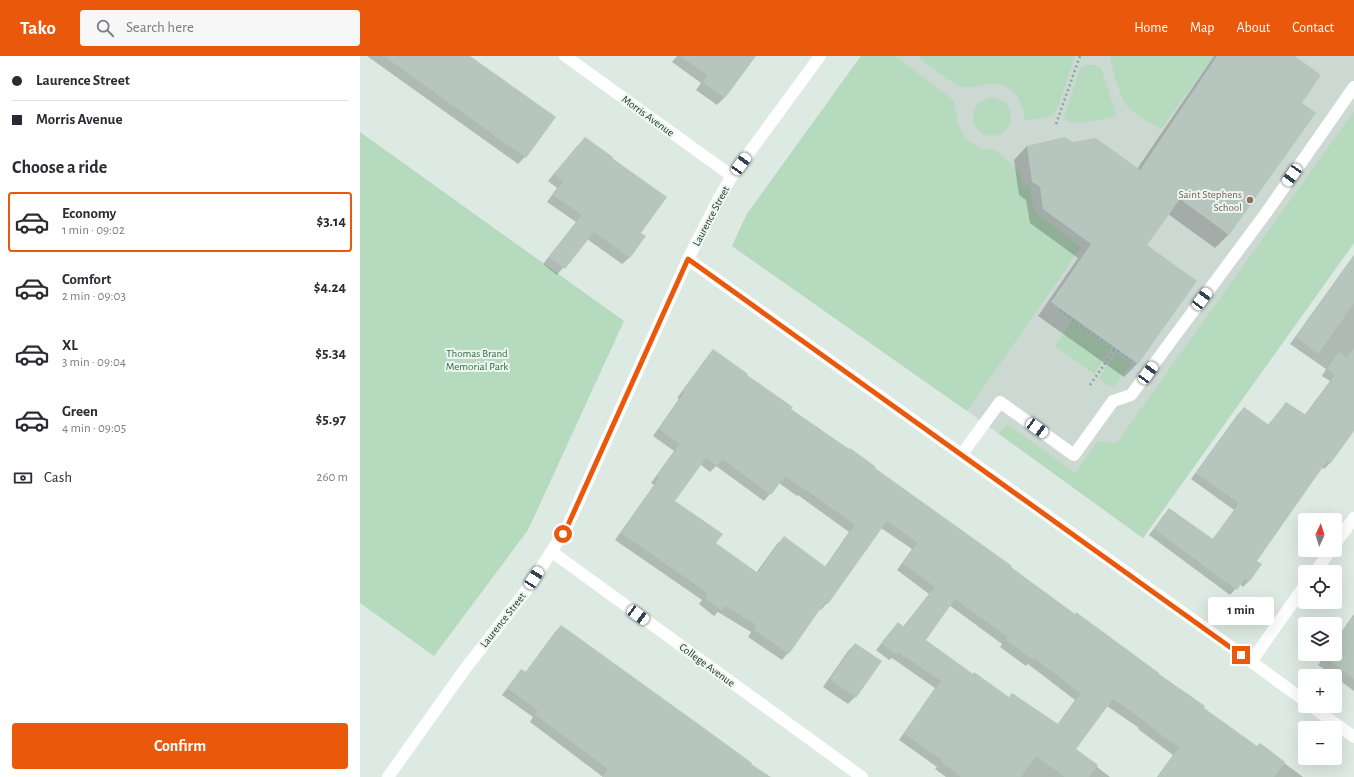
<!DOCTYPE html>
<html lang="en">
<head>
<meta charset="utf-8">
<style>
	body { margin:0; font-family:"Alegreya Sans",sans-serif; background:#f7f7f7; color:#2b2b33; height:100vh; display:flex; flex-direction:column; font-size:15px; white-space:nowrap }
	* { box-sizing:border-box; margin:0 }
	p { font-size:13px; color:#7c7c81 }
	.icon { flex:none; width:22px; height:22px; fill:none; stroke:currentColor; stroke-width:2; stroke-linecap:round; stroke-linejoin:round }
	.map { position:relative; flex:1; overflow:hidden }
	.details { display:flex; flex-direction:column; background:#fff; width:360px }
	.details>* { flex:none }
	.hud { display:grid; align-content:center; height:88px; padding:0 12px; background:#fff }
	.needle { width:26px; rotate:4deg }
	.tools { position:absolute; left:938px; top:457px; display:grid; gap:8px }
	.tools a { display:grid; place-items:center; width:44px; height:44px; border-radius:4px; background:#fff; box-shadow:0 4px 16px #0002; font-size:20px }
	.end { position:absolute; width:18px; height:18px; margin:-9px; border:5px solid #ea580c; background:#fff; box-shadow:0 0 0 2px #fff }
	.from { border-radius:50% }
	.bubble { position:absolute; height:28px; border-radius:4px; background:#fff; box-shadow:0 4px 16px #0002; font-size:13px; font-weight:700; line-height:28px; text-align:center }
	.car { position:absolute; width:12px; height:24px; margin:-12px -6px; border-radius:5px; box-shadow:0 0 3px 1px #0007; background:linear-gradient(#fff 24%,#345 0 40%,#fff 0 76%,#345 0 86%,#fff 0) }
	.hud b { display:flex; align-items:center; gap:14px; height:38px; font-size:15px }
	.hud b+b { border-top:1px solid #e1e1e2 }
	.hud i { width:10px; height:10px; background:#2b2b33 }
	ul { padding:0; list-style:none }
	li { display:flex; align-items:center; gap:12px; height:60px; margin:0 8px 6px; padding:0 4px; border:2px solid transparent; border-radius:4px }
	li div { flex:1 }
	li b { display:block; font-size:15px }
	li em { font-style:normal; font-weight:700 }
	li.selected { border-color:#ea580c }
	li>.icon { width:36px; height:36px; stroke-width:1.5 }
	h2 { padding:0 12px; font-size:18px; line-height:48px }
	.pay { display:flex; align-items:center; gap:10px; height:44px; padding:0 12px; font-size:15px }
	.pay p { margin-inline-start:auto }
	.action { display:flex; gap:8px; margin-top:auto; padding:8px 12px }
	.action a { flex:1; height:46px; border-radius:4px; background:#ea580c; color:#fff; font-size:16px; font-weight:700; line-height:46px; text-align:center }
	header { display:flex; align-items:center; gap:24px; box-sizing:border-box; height:56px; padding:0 20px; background:#ea580c; color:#fff }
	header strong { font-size:19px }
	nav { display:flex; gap:22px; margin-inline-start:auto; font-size:14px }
	.search { width:280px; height:36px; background:#f7f7f7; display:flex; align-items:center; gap:10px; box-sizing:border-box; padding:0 14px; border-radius:4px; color:#7c7c81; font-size:15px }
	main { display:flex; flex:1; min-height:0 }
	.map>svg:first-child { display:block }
</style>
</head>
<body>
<header>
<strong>Tako</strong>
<div class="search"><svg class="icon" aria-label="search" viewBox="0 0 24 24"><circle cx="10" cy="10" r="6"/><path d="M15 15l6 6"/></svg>Search here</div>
<nav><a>Home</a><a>Map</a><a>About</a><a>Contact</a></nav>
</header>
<main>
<section class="details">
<div class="hud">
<b><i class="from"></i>Laurence Street</b>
<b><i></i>Morris Avenue</b>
</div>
<h2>Choose a ride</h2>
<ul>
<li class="selected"><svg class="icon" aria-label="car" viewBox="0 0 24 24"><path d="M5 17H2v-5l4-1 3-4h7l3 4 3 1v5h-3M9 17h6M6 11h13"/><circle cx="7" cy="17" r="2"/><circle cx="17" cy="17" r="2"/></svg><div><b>Economy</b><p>1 min · 09:02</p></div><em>$3.14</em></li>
<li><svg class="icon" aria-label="car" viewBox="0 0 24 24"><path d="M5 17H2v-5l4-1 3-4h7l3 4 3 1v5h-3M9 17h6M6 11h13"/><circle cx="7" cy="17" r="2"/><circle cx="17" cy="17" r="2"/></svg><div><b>Comfort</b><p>2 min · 09:03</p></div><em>$4.24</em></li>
<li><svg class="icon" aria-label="car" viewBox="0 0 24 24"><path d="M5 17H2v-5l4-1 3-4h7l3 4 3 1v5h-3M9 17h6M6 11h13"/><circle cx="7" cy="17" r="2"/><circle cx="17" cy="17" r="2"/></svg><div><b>XL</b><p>3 min · 09:04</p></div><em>$5.34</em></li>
<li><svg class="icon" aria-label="car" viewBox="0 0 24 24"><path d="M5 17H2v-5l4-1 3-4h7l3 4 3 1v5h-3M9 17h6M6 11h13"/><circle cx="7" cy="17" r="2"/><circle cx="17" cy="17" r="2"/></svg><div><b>Green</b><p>4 min · 09:05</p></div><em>$5.97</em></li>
</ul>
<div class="pay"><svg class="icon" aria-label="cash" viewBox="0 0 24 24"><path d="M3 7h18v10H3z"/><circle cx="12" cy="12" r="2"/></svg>Cash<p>260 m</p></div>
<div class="action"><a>Confirm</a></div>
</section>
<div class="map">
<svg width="994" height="721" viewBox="0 0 994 721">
	<rect width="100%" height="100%" fill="#dde9e3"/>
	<polygon fill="#ccd8d2" points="501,0 994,0 994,187 783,482 607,355 372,190 387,158"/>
	<g fill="#b6dabd">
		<polygon points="501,0 535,0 594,45 598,68 605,83 621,92 635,94 659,115 663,129 670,129 673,153 676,157 721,191 607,355 372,190 387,158"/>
		<path d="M557,0H715L697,54C690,64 676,63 665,64C662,39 649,24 622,29C614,31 608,33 601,30C589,26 568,8 557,0Z"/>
		<path d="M750,0H854L801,73C790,66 775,60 767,50C760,42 752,11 750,0Z"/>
		<path d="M727,9H734L741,12L756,58L755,60C742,63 715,72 704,62L720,12Z"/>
		<circle cx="632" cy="61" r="19"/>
		<polygon points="994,55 994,187 783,482 639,378 647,368 715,417 738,385 752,387 758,385"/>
		<polygon points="0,76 264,265 168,474 74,600 0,547"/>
		<polygon points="712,265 751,293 734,318 695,290"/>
		<path d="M756,297L771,308L756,328C750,333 744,326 739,322Z"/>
	</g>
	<g fill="#0003" fill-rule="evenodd">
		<polygon points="7,0 108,0 165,101 158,108"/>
		<polygon points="317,0 389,0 393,3 364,42 357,49 336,34 341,27 312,6"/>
		<polygon points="854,0 933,0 941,47 869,178 855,192 808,158 785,190 836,225 777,308 764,321 678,260 718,202 670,167 666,144 659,139 654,104 667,90 713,87 777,113"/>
		<polygon points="218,89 251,103 280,177 284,181 269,202 262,208 227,183 197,219 183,208 216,166 187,146 197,132 188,125"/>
		<polygon points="994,199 994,372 970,407 964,413 961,411 896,505 901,509 889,525 883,531 880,528 870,539 789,479 803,460 809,454 852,484 874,454 831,423 878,358 884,352 908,369 926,347 944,360 970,325 962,320 966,313 930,288"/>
		<path d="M353,294L430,353L797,618L842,652L897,691L900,689L943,721H797L813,699L778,673L779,672L747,650L715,694L750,721H586L575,713L577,711L539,684L575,632L532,602L529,604L516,594L538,567L543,571L569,538L537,514L552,493L521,472L467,547L461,554L460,553L428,597L422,604L388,581L391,576L358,556L354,560L339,548L342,544L255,484L294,429L291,427L314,395L293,380L319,343L317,342L347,301ZM340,408L350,416L356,410L404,445L419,427L437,440L438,439L489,476L465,511L424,482L417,488L396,517L355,487L313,445ZM589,549L642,588L640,591L666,610L668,608L715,644L697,669L648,642L612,619L565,585Z"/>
		<polygon points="994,558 994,635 975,621 975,620 958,609 966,598 975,598 975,585"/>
		<polygon points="201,570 390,708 409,721 243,721 170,666 173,661 142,639 161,614 165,617 195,576"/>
		<polygon points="495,588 495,641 488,648 463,631 488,595"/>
	</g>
	<g fill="#b6c6be" fill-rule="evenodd">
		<polygon points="24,0 110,0 196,61 166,102"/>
		<polygon points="320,0 396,0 365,42 343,26 347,19"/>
		<polygon points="857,0 935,0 961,19 942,47 956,57 869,179 820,143 787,189 837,225 778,308 691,246 731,188 683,153 680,131 672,126 667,90 705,81 713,86 736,82 780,114"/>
		<polygon points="225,81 253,101 252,102 307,141 281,177 286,180 270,202 234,176 205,213 189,201 222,159 193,139 203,125 194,118"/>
		<polygon points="994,200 994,247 958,298 936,281"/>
		<polygon points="994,292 994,375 971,407 967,405 897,505 902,508 890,525 885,522 877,534 794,473 809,452 853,483 879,447 836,417 884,351 909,369 926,346 946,359 975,319 967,313 979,296 987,302"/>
		<path d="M353,293L388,318L387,319L433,351L431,353L489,393L490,392L516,411L515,412L652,510L651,511L715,558L716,556L799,617V618L845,650L844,652L897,690L900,687L925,706L914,721H798L819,692L784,666L785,665L753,643L716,693L738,709L729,721H705L676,700L661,721H601L581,706L582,704L544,677L581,625L538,596L537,599L521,587L538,566L544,571L575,531L542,507L558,487L527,465L468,548L465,546L429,598L394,574L397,569L365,550L361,554L345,542L348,537L261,477L299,422L297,420L320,388L299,373L325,336L323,335ZM346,402L357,410L362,403L411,439L425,420L445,434V433L495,469L466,511L424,480L398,517L356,487L363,478L315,445ZM595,543L648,581L646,584L673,604L674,602L721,637L698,668L652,637L649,641L614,616L613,618L566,584Z"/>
		<polygon points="994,560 994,623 964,601 966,598 975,598 975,586"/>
		<polygon points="201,569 344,672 392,707 391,708 411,721 242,721 248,713 175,659 178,655 147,632 161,613 166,616"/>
		<polygon points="495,587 522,605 496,642 470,623"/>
	</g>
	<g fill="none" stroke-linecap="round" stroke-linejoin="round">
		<g stroke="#7fab9a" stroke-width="2.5" stroke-dasharray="2 3" stroke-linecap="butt">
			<polyline points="696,68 720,0"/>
			<polyline points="700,255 773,306"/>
			<polyline points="730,329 755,293"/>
		</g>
		<polyline stroke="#fff" stroke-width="12" points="602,398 640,346 714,399 753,345 771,339 906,157 994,31"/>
		<g stroke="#fff" stroke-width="12">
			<polyline points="205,0 372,120"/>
			<polyline points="328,203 871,591 945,645"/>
			<polyline points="975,488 994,462"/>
			<polyline points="192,496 502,721"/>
			<polyline points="955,516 971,494"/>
			<polyline points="891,606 945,529"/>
			<polyline points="951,650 994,681"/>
			<polyline points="28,721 105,613 169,531 208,469 328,203 360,140 372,120 460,0"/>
		</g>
	</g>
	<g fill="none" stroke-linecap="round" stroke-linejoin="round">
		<polyline stroke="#ea580c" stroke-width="5" points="203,478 208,469 328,203 881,599"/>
	</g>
	<circle fill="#8d6e63" stroke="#edf6f1" stroke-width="1.5" cx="890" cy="144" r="4"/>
	<g text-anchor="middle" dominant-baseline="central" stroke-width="4" stroke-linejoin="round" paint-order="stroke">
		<g font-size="11" fill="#20372f" stroke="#edf6f1">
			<text transform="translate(288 60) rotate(36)">Morris Avenue</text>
			<text transform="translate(351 160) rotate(-62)">Laurence Street</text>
			<text transform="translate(143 564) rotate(-52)">Laurence Street</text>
			<text transform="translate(347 609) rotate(36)">College Avenue</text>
		</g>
		<g font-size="11" fill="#785e54" stroke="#edf6f1" text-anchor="end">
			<text x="882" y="138">Saint Stephens<tspan x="882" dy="13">School</tspan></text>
		</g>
		<g font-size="11" fill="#2c6c40" stroke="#edf6f1">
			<text x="117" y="297">Thomas Brand<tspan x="117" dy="13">Memorial Park</tspan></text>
		</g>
	</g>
</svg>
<div class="tools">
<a><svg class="needle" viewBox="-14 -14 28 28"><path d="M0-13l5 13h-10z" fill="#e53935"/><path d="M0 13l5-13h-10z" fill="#7c7c81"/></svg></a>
<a><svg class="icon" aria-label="locate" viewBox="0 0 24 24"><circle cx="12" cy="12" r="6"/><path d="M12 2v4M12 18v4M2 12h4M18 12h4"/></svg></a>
<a><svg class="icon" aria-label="layers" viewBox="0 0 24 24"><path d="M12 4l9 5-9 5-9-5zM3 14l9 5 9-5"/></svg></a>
<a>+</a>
<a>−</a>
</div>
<i class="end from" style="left:203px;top:478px"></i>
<i class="end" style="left:881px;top:599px"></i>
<div class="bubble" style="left:848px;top:541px;width:66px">1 min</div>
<i class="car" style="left:381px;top:108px;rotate:36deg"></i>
<i class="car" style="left:932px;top:119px;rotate:215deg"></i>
<i class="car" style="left:842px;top:243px;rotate:37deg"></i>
<i class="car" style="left:788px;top:317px;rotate:36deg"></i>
<i class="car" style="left:677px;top:372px;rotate:126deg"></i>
<i class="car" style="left:174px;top:522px;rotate:33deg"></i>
<i class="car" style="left:278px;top:559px;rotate:126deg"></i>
</div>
</main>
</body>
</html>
